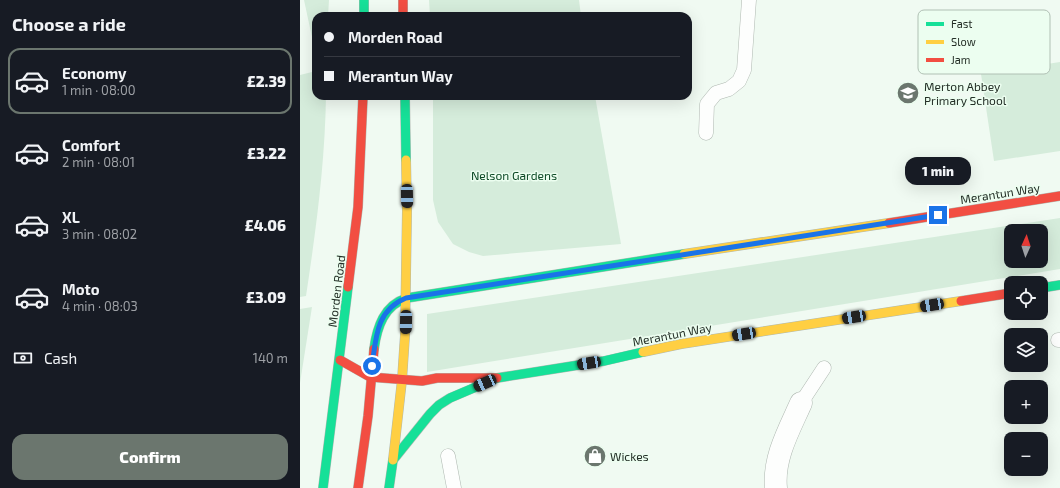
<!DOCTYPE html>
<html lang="en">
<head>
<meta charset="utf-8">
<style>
	body { margin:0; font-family:"Exo 2",sans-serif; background:#242831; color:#f1f3f6; height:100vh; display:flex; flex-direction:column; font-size:15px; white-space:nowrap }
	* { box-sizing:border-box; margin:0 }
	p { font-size:13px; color:#9ea1a6 }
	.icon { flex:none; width:22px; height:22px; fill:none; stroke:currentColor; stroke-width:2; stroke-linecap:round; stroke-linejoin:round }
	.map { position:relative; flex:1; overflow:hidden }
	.details { display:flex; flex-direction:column; background:#171b24; width:300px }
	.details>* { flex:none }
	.guide { position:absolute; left:12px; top:12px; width:380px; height:88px; border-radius:12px; box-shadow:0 4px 16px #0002; display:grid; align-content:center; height:88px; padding:0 12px; background:#171b24 }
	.needle { width:26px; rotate:3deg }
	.controls { position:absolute; left:704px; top:224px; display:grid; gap:8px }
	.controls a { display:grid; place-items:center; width:44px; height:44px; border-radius:8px; background:#171b24; box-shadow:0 4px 16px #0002; font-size:20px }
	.end { position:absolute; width:18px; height:18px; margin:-9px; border:5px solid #1a73e8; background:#fff; box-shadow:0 0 0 2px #fff }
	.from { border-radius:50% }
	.bubble { position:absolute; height:28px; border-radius:12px; background:#171b24; box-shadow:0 4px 16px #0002; font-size:13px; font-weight:800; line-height:28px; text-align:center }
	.car { position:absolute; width:12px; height:24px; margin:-12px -6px; border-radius:5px; box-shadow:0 0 3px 1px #0007; background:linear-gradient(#222 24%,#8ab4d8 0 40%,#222 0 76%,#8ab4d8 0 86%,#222 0) }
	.guide b { display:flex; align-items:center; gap:14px; height:38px; font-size:15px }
	.guide b+b { border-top:1px solid #363941 }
	.guide i { width:10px; height:10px; background:#f1f3f6 }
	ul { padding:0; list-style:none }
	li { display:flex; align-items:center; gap:12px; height:66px; margin:0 8px 6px; padding:0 4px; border:2px solid transparent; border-radius:12px }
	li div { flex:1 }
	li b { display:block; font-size:15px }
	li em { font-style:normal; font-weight:800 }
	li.current { border-color:#6b766e }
	li>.icon { width:36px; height:36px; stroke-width:1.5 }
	h2 { padding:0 12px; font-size:18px; line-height:48px }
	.pay { display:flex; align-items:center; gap:10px; height:44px; padding:0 12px; font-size:15px }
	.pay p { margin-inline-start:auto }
	.primary-button { display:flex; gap:8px; margin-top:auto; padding:8px 12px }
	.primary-button a { flex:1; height:46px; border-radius:12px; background:#6b766e; color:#fff; font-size:16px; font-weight:800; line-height:46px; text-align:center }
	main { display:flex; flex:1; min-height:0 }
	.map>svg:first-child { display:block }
</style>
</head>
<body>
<main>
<section class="details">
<h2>Choose a ride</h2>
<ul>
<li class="current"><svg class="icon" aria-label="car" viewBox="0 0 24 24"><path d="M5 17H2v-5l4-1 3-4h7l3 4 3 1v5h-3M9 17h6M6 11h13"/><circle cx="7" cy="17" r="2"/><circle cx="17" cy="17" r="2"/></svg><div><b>Economy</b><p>1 min · 08:00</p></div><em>£2.39</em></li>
<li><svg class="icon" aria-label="car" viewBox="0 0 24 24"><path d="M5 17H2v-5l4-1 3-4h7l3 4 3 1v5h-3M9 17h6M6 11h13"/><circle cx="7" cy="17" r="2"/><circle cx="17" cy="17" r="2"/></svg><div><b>Comfort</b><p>2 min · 08:01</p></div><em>£3.22</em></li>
<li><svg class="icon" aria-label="car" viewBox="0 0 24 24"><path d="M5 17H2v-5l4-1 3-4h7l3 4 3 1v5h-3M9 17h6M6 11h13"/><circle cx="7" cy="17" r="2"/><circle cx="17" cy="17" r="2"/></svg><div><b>XL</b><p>3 min · 08:02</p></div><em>£4.06</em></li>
<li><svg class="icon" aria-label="car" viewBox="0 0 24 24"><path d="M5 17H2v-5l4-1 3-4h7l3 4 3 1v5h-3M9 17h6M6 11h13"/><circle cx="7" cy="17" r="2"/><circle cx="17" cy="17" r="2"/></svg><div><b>Moto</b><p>4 min · 08:03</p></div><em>£3.09</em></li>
</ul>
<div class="pay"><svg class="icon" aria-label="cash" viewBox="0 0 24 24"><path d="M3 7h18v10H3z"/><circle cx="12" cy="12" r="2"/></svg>Cash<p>140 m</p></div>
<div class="primary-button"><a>Confirm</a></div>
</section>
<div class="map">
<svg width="760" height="488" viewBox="0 0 760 488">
	<rect width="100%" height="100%" fill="#f0faf2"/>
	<g fill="#d5ecdb" fill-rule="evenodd">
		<polygon points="4,0 29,0 28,16 16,16 16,56"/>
		<polygon points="129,0 279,0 281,16 130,16"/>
		<polygon points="760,62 760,151 694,161 681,74"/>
		<path d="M16,71V96H26C25,163 16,230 6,296L0,297V75Z"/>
		<polygon points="133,96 295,96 321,244 183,256 169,252 153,244 138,222 133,200"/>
		<path d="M760,218V269L127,372V314ZM711,231H741V261H711Z"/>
		<polygon points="12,307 0,383 0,309"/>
	</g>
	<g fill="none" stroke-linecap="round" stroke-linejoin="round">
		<g stroke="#afb8b1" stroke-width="15">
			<g id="lane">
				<polyline points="406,133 407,104 416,93 429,89 439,81 444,70 449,0"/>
				<polyline points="758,340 760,340"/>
				<polyline points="501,403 524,368"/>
				<polyline points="148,456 154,488"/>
			</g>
		</g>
		<g stroke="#afb8b1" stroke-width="23">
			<path id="street" d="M476,488C473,458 489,430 501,403"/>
		</g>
		<g stroke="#afb8b1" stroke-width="10">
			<g id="fast">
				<polyline points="64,0 64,16"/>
				<polyline points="105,96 106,160"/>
				<polyline points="741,288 760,285"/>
				<path d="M74,349C77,327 84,305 107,298L384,254"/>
				<polyline points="23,488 48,287"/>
				<polyline points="89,488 93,460 130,414 139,405 150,398 197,378 304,361 343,352"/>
			</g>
		</g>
		<g stroke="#afb8b1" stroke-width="10">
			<g id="slow">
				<polyline points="384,254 589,223"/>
				<polyline points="343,352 381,344 661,301"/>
				<polyline points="93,460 102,380 105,335 107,211 106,160"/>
			</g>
		</g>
		<g stroke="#afb8b1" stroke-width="10">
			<g id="jam">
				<polyline points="103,0 103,16"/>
				<polyline points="589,223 760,196"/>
				<polyline points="48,287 58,207 63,96"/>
				<polyline points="661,301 711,293"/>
				<polyline points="40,360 70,377 122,381 137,378 197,378"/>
				<polyline points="58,488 68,416 74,349"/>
			</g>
		</g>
		<use href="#lane" stroke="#fdfefd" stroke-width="14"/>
		<use href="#street" stroke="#fdfefd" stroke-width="22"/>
		<use href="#fast" stroke="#16e098" stroke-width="9"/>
		<use href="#slow" stroke="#ffcf43" stroke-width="9"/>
		<use href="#jam" stroke="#f24e42" stroke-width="9"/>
	</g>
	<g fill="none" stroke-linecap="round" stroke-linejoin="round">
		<path stroke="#1a73e8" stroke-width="5" d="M72,366C76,338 76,310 106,298L638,215"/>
	</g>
	<defs>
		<g id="school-disc" transform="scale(1.15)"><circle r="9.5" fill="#6b766e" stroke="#ecfef0"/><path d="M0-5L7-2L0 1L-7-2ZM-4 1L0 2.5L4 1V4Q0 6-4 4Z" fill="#fff"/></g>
		<g id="shop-disc" transform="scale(1.15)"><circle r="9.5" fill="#6b766e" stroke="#ecfef0"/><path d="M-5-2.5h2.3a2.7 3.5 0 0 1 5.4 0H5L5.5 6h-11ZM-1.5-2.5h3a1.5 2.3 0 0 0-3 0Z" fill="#fff"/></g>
	</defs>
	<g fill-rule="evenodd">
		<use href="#school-disc" x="608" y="93"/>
		<use href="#shop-disc" x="295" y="456"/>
	</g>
	<g text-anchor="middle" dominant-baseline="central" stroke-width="3" stroke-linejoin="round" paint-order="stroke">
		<g font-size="12" fill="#242f27" stroke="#ecfef0" text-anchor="start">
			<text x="624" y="86">Merton Abbey<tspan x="624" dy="14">Primary School</tspan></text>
			<text x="310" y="456">Wickes</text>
		</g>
		<g font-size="12" fill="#0d4a26" stroke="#ecfef0">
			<text x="214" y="175">Nelson Gardens</text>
		</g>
		<g font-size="12" fill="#242f27" stroke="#ecfef0">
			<text transform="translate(700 193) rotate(-9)">Merantun Way</text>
			<text transform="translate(36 291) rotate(-83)">Morden Road</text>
			<text transform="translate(372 334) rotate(-11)">Merantun Way</text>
		</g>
	</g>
	<rect x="618" y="10" width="132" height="64" rx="6" fill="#ecfef0" stroke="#b0c0b4" stroke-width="1"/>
	<rect x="626" y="22" width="18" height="4" fill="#16e098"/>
	<rect x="626" y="40" width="18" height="4" fill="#ffcf43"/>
	<rect x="626" y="58" width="18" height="4" fill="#f24e42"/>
	<g font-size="11" fill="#242f27">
		<text x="651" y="28">Fast</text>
		<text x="651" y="46">Slow</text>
		<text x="651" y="64">Jam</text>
	</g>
</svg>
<div class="controls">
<a><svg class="needle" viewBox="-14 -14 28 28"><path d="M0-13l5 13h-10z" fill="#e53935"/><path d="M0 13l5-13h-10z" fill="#9ea1a6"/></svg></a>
<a><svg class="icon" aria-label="locate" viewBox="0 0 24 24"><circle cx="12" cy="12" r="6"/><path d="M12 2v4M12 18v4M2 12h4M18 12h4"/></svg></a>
<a><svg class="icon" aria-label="layers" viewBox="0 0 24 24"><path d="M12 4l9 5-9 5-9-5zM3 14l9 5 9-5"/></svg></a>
<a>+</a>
<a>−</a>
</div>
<i class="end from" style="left:72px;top:366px"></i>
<i class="end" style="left:638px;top:215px"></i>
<div class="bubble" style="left:605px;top:157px;width:66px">1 min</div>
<i class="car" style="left:107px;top:196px;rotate:179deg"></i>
<i class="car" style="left:632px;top:305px;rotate:261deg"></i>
<i class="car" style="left:554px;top:317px;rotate:261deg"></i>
<i class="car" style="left:106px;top:322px;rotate:181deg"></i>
<i class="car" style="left:444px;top:334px;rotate:261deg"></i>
<i class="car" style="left:289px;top:363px;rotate:261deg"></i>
<i class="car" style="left:185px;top:383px;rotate:246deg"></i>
<div class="guide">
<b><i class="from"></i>Morden Road</b>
<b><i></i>Merantun Way</b>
</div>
</div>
</main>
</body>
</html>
